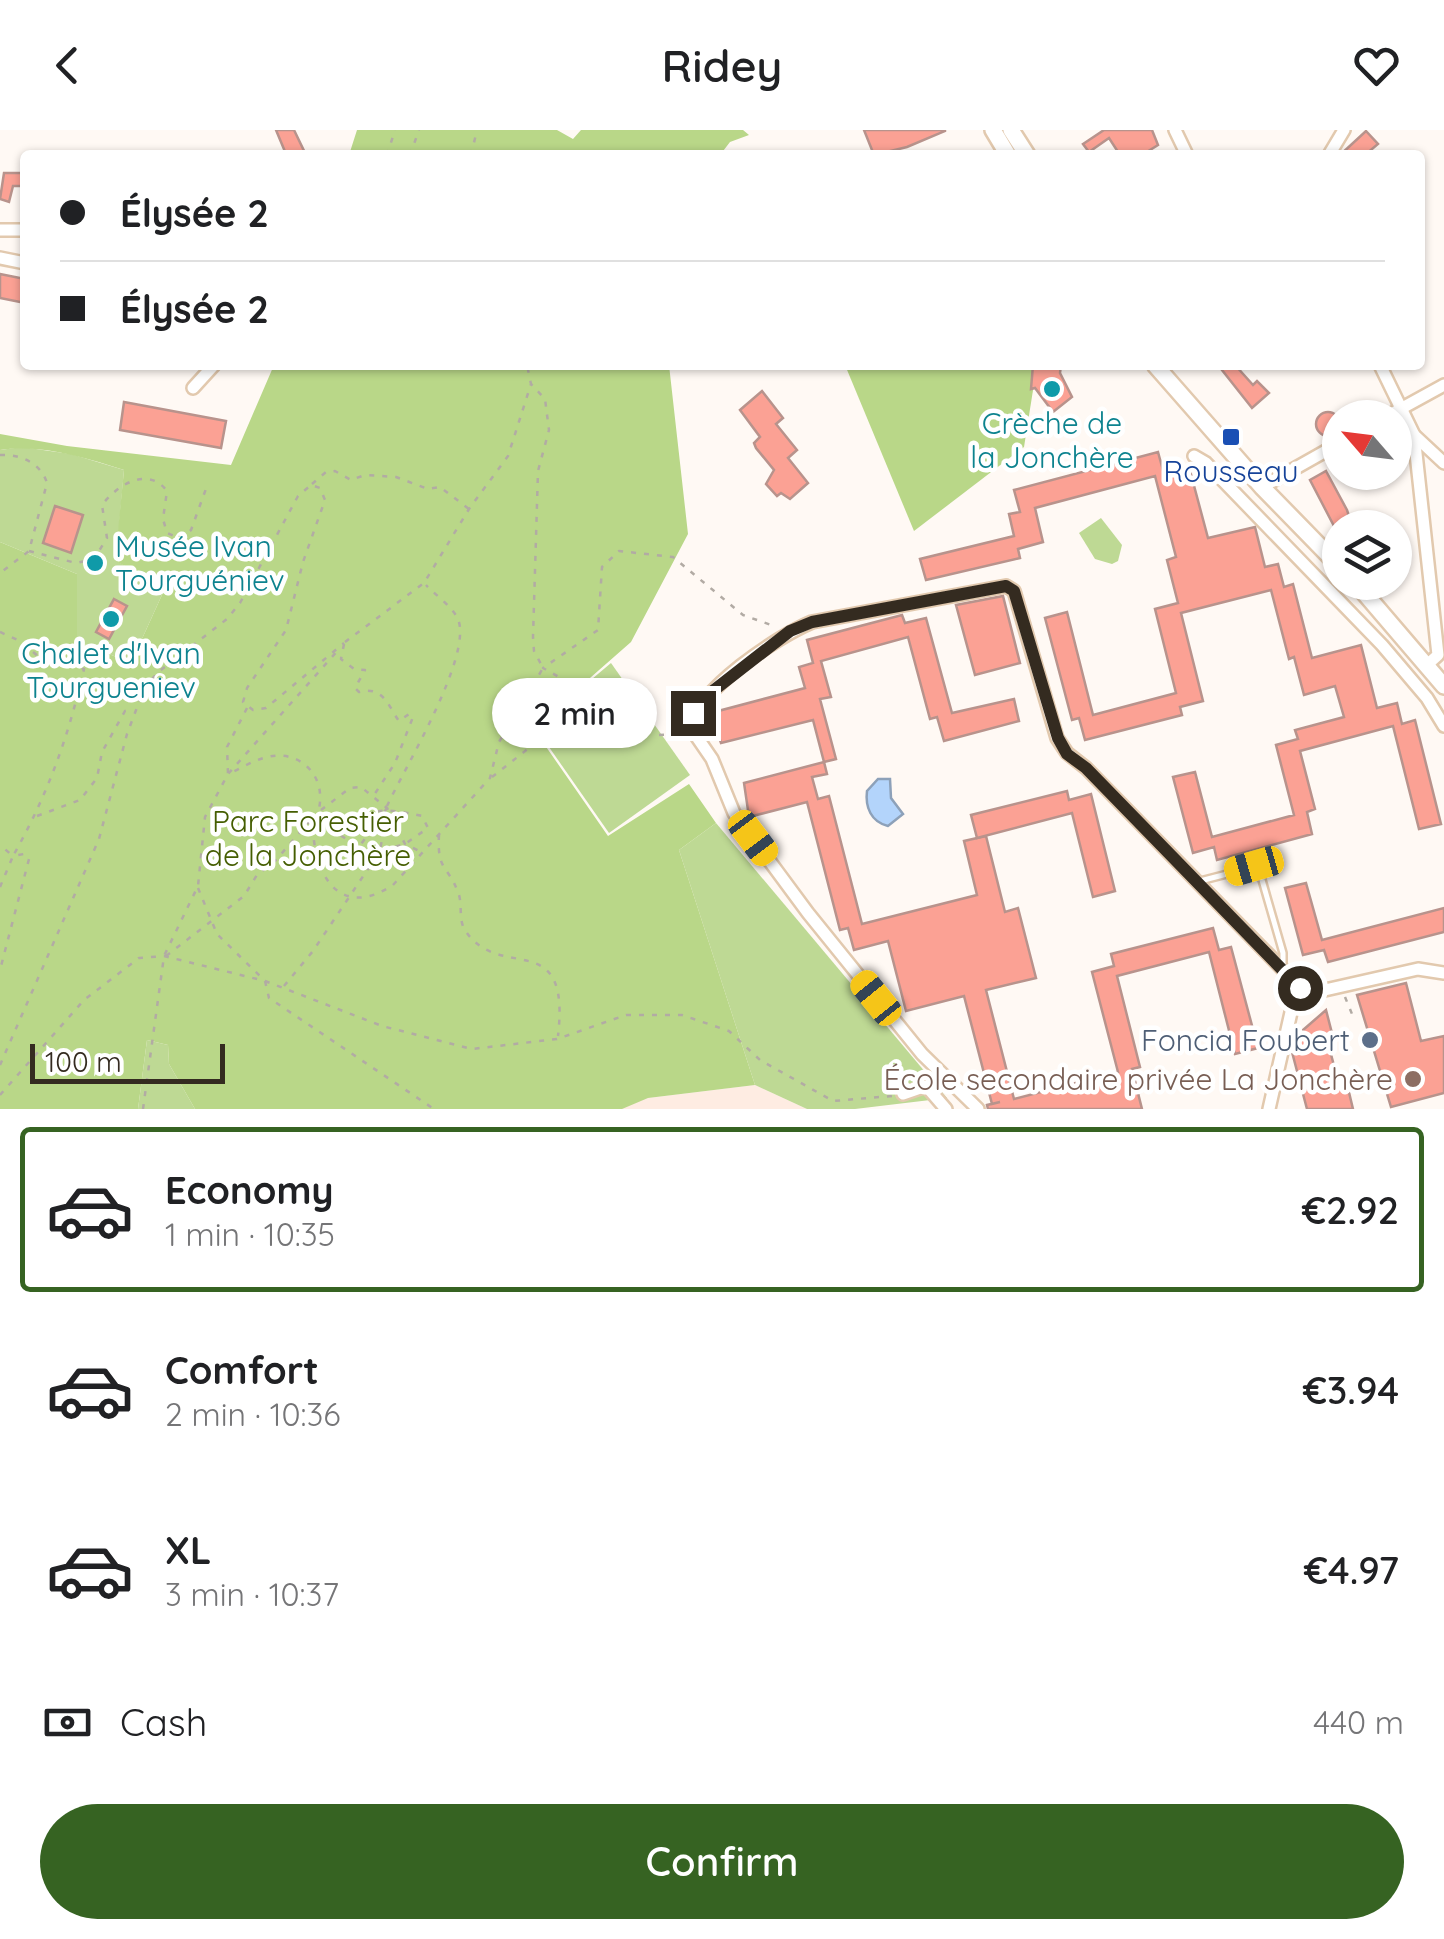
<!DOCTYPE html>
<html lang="en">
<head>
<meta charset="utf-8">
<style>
	body { margin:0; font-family:Quicksand,sans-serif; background:#f2f2f2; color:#202124; height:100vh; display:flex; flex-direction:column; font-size:38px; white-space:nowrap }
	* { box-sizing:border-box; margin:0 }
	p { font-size:32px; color:#757577 }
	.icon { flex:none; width:55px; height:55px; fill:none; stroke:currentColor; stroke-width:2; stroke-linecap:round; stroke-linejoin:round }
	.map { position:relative; height:979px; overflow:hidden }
	.panel { display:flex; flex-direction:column; background:#fff; flex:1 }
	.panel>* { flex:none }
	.banner { position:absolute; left:20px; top:20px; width:1405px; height:220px; border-radius:10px; box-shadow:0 2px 8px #0004; display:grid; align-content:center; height:220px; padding:0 40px; background:#fff }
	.needle { width:65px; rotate:298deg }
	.tools { position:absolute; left:1322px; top:270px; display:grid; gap:20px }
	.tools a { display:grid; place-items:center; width:90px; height:90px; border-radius:50%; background:#fff; box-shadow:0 2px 8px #0004; font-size:50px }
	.scale { position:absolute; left:30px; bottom:25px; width:195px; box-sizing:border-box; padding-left:10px; border:5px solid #342b20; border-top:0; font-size:28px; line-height:35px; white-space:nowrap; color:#342b20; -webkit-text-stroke:8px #fff; paint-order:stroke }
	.end { position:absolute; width:45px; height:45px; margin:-22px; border:12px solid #342b20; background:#fff; box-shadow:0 0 0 5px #fff }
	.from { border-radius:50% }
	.bubble { position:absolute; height:70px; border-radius:35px; background:#fff; box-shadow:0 2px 8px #0004; font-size:32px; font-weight:600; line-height:70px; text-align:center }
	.car { position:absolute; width:30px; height:60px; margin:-30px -15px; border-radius:12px; box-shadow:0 0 8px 2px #0007; background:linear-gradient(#f5c518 24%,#345 0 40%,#f5c518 0 76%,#345 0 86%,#f5c518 0) }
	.banner b { display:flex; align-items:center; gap:35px; height:95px; font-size:38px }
	.banner b+b { border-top:2px solid #e0e0e0 }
	.banner i { width:25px; height:25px; background:#202124 }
	ul { padding:18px 0 0; list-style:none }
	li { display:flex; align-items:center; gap:30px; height:165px; margin:0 20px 15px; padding:0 20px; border:5px solid transparent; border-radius:10px }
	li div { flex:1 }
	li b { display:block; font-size:38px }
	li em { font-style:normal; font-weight:600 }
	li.active { border-color:#366322 }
	li>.icon { width:90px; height:90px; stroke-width:1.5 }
	.pay { display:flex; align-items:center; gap:25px; height:110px; padding:0 40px; font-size:38px }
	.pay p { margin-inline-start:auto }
	.action { display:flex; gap:20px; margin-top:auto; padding:20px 40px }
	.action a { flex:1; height:115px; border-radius:60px; background:#366322; color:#fff; font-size:40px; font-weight:600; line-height:115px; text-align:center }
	header { display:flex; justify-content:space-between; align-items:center; height:130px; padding:0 40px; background:#fff; font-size:45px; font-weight:600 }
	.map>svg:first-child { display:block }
</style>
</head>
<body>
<header><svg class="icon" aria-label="back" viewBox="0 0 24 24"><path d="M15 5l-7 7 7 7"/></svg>Ridey<svg class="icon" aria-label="heart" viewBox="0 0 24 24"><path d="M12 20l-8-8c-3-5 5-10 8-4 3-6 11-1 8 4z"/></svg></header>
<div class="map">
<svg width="1444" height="979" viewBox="0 0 1444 979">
	<rect width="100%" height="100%" fill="#fff9f4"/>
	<polygon fill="#feece2" points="755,955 807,979 575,979 648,968"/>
	<g fill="#bed994">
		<polygon points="22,317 71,324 124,340 116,431 166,456 131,533 77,511 77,444 0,412 0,320"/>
		<polygon points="1101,388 1122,415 1118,431 1112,434 1095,429 1079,403"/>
		<polygon points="611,533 690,645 609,703 535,597"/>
		<polygon points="716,693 947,968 855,979 807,979 755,955 679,720"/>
		<polygon points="147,910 168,915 169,934 195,979 138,979"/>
	</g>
	<g fill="#b9d788">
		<polygon points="357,0 557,0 573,9 581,0 743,0 749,5 730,12 720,25 349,25"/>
		<path d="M274,235H669L688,404L631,512L533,598L608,706L689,654L716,693L679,720L755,955L648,968L622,979H195L169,934L168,915L147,910L138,979H0V412L77,444V511L131,533L166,456L115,431L124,340C83,327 42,314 0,320V304L67,316L231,335Z"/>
		<polygon points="845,235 1037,235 1024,317 914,401"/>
	</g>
	<path fill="#b3d4fb" stroke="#8da1b9" stroke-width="2.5" d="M878,649H890L891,668L903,684L888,696C871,692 865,677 867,661Z"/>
	<g fill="#fba194" stroke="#b8938c" stroke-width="2.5">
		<polygon points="276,0 294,0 306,25 286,24"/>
		<polygon points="864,0 945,0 945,1 907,17 874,25"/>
		<polygon points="1104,0 1152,0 1158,15 1142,25 1120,25 1109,8 1089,22 1083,14"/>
		<polygon points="1366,1 1378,14 1365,25 1340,25"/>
		<polygon points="4,43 25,43 25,56 13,56 9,72 0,69"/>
		<polygon points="0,144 25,149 25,173 0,168"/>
		<polygon points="1033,235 1061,235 1060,243 1072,267 1053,282 1035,258 1031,259"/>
		<polygon points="1218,235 1235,235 1253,255 1257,251 1269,263 1252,278"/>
		<polygon points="762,261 783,288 776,294 797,320 788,328 808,353 790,369 781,363 777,366 766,354 774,340 756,318 754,313 760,307 740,280"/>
		<polygon points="124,272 226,291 221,318 120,300"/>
		<circle cx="1328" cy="294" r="12"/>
		<polygon points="1158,322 1164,344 1189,337 1208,408 1255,397 1265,437 1278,434 1284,457 1293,454 1312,528 1361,515 1377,578 1397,573 1402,594 1415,590 1441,694 1419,699 1393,596 1300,621 1315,679 1307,682 1312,704 1217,730 1214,717 1193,723 1173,647 1195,642 1212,707 1294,685 1276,615 1298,609 1295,600 1344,587 1335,556 1304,565 1294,527 1289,529 1271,460 1181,483 1203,571 1180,577 1182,585 1085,610 1079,588 1072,590 1045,488 1067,482 1093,585 1176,563 1155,479 1178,473 1167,430 1176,427 1155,346 1035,378 1043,412 1018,419 1020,428 926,450 920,429 1014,406 1009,384 1020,382 1014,360"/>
		<polygon points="1326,341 1347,380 1353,398 1335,398 1310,350"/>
		<polygon points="55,376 83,385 71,423 43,413"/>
		<polygon points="1003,466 1020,533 975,545 956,475"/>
		<polygon points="114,469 127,476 109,509 96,502"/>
		<polygon points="902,485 905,493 926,488 952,583 1014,569 1019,591 944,611 937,587 930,589 908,507 821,531 831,567 820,569 836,629 824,632 813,590 721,613 718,604 713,605 707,584 805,558 799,537 813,533 807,510"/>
		<polygon points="824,632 827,644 812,647 818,669 829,666 862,794 977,765 964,711 986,706 1005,782 1018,778 1036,848 986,860 1014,969 1118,942 1092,842 1114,836 1111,824 1213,798 1219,820 1231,817 1258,918 1235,924 1209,822 1117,846 1140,937 1132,939 1142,979 988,979 987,975 1000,972 992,974 964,866 906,881 888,811 854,820 848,798 840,800 807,672 749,687 744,653"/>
		<polygon points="1067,661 1069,670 1091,664 1115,761 1093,767 1072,683 977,708 971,685"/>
		<polygon points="1306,753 1322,810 1444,778 1444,802 1328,832 1324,820 1303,825 1285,758"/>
		<polygon points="1406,853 1421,911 1444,906 1444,963 1391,977 1357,865"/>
		<polygon points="1326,880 1334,911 1328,913 1337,947 1339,956 1347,954 1353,979 1307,979 1292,922 1295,907"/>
	</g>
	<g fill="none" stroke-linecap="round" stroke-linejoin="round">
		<g stroke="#e2c9ae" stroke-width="10">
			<polyline id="lane" points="1200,751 1258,736 1283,823 1283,836"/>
		</g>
		<g stroke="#e2c9ae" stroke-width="16">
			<g id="street">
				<polyline points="1175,0 1187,25"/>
				<polyline points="1329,25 1344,0"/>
				<polyline points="0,100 25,100"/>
				<polyline points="0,128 25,133"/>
				<polyline points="1380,235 1414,305 1438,525 1428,534"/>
				<polyline points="193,258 214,235"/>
				<polyline points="1384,288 1444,255"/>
				<polyline points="1414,305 1444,333"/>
				<polyline points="1194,326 1206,333 1382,515 1427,568 1444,596"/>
				<polyline points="1262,357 1340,313"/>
				<polyline points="903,964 926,956 946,979"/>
				<path d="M978,979L922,924L808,783L734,683L712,629L690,597C699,559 776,507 812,492L1006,456L1014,461L1057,608L1067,623L1086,638L1301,858L1316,862L1418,839L1444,843"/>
				<polyline points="1269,979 1292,878 1301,858"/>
			</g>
		</g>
		<g stroke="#e2c9ae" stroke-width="20">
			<g id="secondary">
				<polyline points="993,0 1008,25"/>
				<polyline points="1011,0 1027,25"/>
				<polyline points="1155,235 1262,357 1340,437"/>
				<polyline points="1355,452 1444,556"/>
			</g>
		</g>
		<g stroke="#b2aba4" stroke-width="2.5" stroke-dasharray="5 8" stroke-linecap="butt">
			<polyline points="387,25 395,0"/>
			<polyline points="410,25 419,0"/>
			<polyline points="471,25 477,0"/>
			<path d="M0,325C20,324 41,333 47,353L29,421L0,443"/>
			<polyline points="312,354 326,342 335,341 351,350 365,345 396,347 428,359 440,357 469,379"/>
			<path d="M29,421L76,433L94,429L107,408L102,375C118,354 148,336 167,361L163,389L167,403L181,409L191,400L207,356"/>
			<path d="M0,502L20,511L39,527L84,539C68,608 48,664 13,726L0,715"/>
			<polyline points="345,512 424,453 469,379 508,326 531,254 527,235"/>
			<path d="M344,514L341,529L354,539L365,540L355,558L359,562C384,555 389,578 399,591L409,584L413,587L395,633L374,665"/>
			<polyline points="580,559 543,538 598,500 602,437 619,421 673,427 743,485 774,496"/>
			<path d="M247,578L227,617L228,644C240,639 252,631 264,628C294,618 323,640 320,672C319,685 312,698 314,711C321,760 349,784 393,755L490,648L499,612L543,538L534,521L533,507L538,341L549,300L545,269L531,254"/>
			<polyline points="659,605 678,604"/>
			<polyline points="492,647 529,618 545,611"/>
			<path d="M387,676C404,639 473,526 458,489C452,476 435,465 426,455"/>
			<polyline points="321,680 350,658 361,657 387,678 405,714 423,723"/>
			<polyline points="37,686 80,670 97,648 102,622 125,581 133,579"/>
			<path d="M439,705C437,741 447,734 458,762C463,774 458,790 465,800C499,854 571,794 558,906"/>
			<polyline points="0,757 13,726 24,724 29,729 0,840"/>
			<polyline points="198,758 217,804 265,851 269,868 434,979"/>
			<polyline points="166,826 244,766 257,745 276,730 315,685"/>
			<path d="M284,856L313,821L380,721L405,714L428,698L422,686C378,676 372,680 332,700L359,717L387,678L380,721"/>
			<polyline points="1345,867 1352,884"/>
			<polyline points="0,935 99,709 127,604 144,559 157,543 227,489 240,473 298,366 311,355 320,358 325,370 303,432 286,500 247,558 243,572 253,580 266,578 344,513"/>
			<polyline points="0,965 84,870 139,828 164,826 265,851 382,896 472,919 557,909 626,885 682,885 729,901 760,930 833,971 892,966"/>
			<polyline points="143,979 164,826 198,756 205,687 228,644 340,518"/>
		</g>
		<use href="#lane" stroke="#fff" stroke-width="5"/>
		<use href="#street" stroke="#fff" stroke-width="11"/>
		<use href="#secondary" stroke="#fff" stroke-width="15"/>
	</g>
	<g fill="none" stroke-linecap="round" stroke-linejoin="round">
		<polyline stroke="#342b20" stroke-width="12" points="693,583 700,571 790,501 812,492 1006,456 1014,461 1058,608 1067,624 1086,638 1300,858"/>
	</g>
	<g fill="#0f9aa8" stroke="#fff" stroke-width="4">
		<circle cx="1052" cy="259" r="10"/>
		<circle cx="95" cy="433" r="10"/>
		<circle cx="111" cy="489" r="10"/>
	</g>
	<rect fill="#1a4fb4" stroke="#fff" stroke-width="4" x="1221" y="297" width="20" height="20" rx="5"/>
	<circle fill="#5c6f8a" stroke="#fff" stroke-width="4" cx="1370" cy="910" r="10"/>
	<circle fill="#8d6e63" stroke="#fff" stroke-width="4" cx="1413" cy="949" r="10"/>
	<g text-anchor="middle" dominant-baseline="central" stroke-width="9" stroke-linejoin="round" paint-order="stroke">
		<g font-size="30" fill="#0d838f" stroke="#fff">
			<text x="1052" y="293">Crèche de<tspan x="1052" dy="34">la Jonchère</tspan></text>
			<text x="115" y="416" text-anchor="start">Musée Ivan<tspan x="115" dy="34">Tourguéniev</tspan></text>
			<text x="111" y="523">Chalet d'Ivan<tspan x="111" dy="34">Tourgueniev</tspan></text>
		</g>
		<g font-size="30" fill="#164399" stroke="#fff">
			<text x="1231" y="341">Rousseau</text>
		</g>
		<g font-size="30" fill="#455e02" stroke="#fff">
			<text x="308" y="691">Parc Forestier<tspan x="308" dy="34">de la Jonchère</tspan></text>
		</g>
		<g font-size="30" fill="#4e5e75" stroke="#fff" text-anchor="end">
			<text x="1350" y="910">Foncia Foubert</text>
		</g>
		<g font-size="30" fill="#785e54" stroke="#fff" text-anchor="end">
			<text x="1393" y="949">École secondaire privée La Jonchère</text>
		</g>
	</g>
</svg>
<div class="tools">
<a><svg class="needle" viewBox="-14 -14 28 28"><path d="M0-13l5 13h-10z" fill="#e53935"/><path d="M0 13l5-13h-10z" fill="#757577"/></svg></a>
<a><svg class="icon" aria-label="layers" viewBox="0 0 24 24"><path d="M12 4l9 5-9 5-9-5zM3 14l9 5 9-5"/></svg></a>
</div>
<div class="scale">100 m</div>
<i class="end from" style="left:1300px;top:858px"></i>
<i class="end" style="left:693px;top:583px"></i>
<div class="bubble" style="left:492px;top:548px;width:165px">2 min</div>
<i class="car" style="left:753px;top:708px;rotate:143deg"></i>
<i class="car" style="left:1254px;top:736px;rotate:254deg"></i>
<i class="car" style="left:876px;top:868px;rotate:321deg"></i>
<div class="banner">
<b><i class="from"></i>Élysée 2</b>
<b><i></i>Élysée 2</b>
</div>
</div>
<section class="panel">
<ul>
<li class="active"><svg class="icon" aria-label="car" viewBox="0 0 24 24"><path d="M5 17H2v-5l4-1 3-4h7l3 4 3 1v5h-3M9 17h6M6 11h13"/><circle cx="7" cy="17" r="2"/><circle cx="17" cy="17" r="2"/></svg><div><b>Economy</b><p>1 min · 10:35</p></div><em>€2.92</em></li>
<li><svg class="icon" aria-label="car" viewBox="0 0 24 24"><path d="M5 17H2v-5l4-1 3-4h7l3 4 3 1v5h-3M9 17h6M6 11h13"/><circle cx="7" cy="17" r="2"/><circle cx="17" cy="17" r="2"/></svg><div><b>Comfort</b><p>2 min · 10:36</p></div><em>€3.94</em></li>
<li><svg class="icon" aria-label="car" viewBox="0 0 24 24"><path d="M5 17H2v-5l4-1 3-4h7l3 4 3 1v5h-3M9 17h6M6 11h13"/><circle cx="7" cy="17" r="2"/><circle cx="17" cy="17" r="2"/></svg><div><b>XL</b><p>3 min · 10:37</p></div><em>€4.97</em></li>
</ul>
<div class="pay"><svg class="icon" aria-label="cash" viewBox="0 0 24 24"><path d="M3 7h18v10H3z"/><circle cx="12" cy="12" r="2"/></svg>Cash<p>440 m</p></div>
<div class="action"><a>Confirm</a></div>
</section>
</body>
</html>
